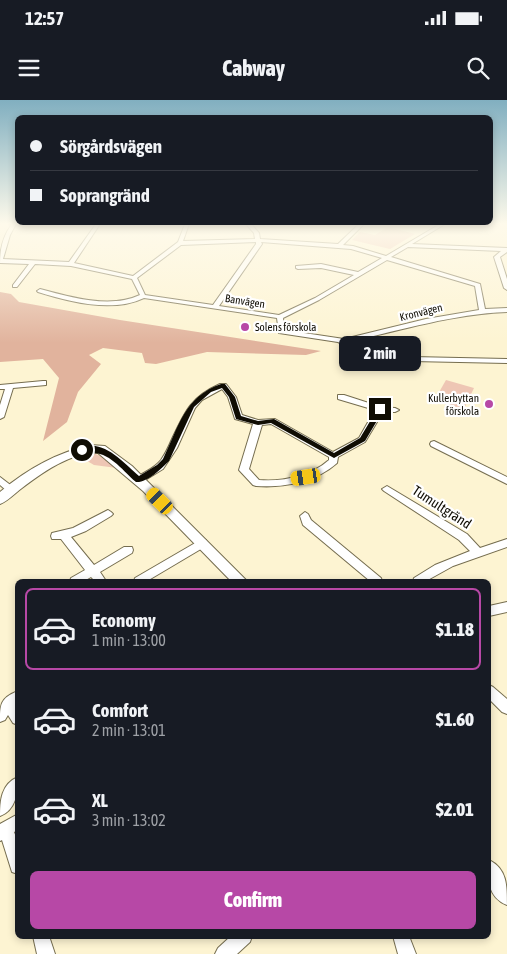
<!DOCTYPE html>
<html lang="en">
<head>
<meta charset="utf-8">
<style>
	body { margin:0; font-family:"Asap Condensed",sans-serif; background:#20242c; color:#f1f3f6; height:100vh; display:flex; flex-direction:column; font-size:19px; white-space:nowrap }
	* { box-sizing:border-box; margin:0 }
	p { font-size:16px; color:#9ea1a6 }
	.icon { flex:none; width:28px; height:28px; fill:none; stroke:currentColor; stroke-width:2; stroke-linecap:round; stroke-linejoin:round }
	.map { position:relative; flex:1; overflow:hidden }
	.drawer { position:absolute; left:15px; top:479px; width:476px; height:360px; display:flex; flex-direction:column; background:#171b24; border-radius:8px; box-shadow:0 2px 8px #0003 }
	.drawer>* { flex:none }
	.hud { position:absolute; left:15px; top:15px; width:478px; height:110px; border-radius:8px; box-shadow:0 2px 8px #0003; display:grid; align-content:center; height:110px; padding:0 15px; background:#171b24 }
	.end { position:absolute; width:22px; height:22px; margin:-11px; border:6px solid #0f0c03; background:#fff; box-shadow:0 0 0 2px #fff }
	.from { border-radius:50% }
	.bubble { position:absolute; height:35px; border-radius:8px; background:#171b24; box-shadow:0 2px 8px #0003; font-size:16px; font-weight:800; line-height:35px; text-align:center }
	.car { position:absolute; width:15px; height:30px; margin:-15px -8px; border-radius:6px; box-shadow:0 0 4px 1px #0007; background:linear-gradient(#f5c518 24%,#345 0 40%,#f5c518 0 76%,#345 0 86%,#f5c518 0) }
	.hud b { display:flex; align-items:center; gap:18px; height:48px; font-size:19px }
	.hud b+b { border-top:1px solid #363941 }
	.hud i { width:12px; height:12px; background:#f1f3f6 }
	ul { padding:9px 0 0; list-style:none }
	li { display:flex; align-items:center; gap:15px; height:82px; margin:0 10px 8px; padding:0 5px; border:2px solid transparent; border-radius:8px }
	li div { flex:1 }
	li b { display:block; font-size:19px }
	li em { font-style:normal; font-weight:800 }
	li.active { border-color:#b748a6 }
	li>.icon { width:45px; height:45px; stroke-width:1.5 }
	.button { display:flex; gap:10px; margin-top:auto; padding:10px 15px }
	.button a { flex:1; height:58px; border-radius:8px; background:#b748a6; color:#fff; font-size:20px; font-weight:800; line-height:58px; text-align:center }
	.status { display:flex; justify-content:space-between; align-items:center; height:35px; padding:0 25px; background:#171b24; direction:ltr }
	.status svg { height:14px; fill:currentColor }
	header { display:flex; justify-content:space-between; align-items:center; height:65px; padding:0 15px; background:#171b24; font-size:22px; font-weight:800 }
	.map>svg:first-child { display:block }
</style>
</head>
<body>
<div class="status"><b>12:57</b><svg viewBox="0 0 49 12"><path d="M0 12V9h3v3zM5 12V6h3v6zM10 12V3h3v9zM15 12V0h3v12zM26 1h20v11H26zM47 4h2v5h-2z"/></svg></div>
<header><svg class="icon" aria-label="menu" viewBox="0 0 24 24"><path d="M4 6h16M4 12h16M4 18h16"/></svg>Cabway<svg class="icon" aria-label="search" viewBox="0 0 24 24"><circle cx="10" cy="10" r="6"/><path d="M15 15l6 6"/></svg></header>
<div class="map">
<svg width="507" height="854" viewBox="0 0 507 854">
	<rect width="100%" height="100%" fill="#fdf4d2"/>
	<g fill="#eec6b4">
		<polygon points="388,127 415,134 390,149 352,140 360,132 375,135"/>
		<polygon points="446,280 474,288 464,309 434,301"/>
		<polygon points="93,353 106,358 117,368 94,365 82,358 86,354"/>
	</g>
	<polygon fill="#e1b39d" points="0,192 11,194 19,202 120,220 321,251 306,255 207,252 156,264 145,263 142,253 103,248 89,255 101,264 78,292 67,322 43,341 59,278 43,259 0,262"/>
	<g fill="none" stroke-linecap="round" stroke-linejoin="round">
		<g stroke="#756d4f" stroke-width="2">
			<g id="street">
				<path d="M12,124H16L10,135L3,159L69,162L96,124H100L74,163L133,176L178,142L185,124H189L183,141L255,139L254,133L246,124H251L259,133L260,139L338,144L359,124H364L343,145L353,146L386,156L440,124H445L412,144L507,148V152L500,157L507,179V190L504,188L494,157L501,151L408,147L391,157L480,184L485,209L507,208V212C453,214 403,230 351,241V244L412,257L507,259V263L412,261L346,246L338,242L279,233L277,218L144,198C112,213 70,202 38,192L37,191L40,189C70,197 110,209 140,195L132,179L71,166L35,164L17,187H13V185L29,164L0,163C0,148 3,136 12,124ZM256,142V144L213,205L145,195L137,178L181,145ZM261,142L351,149L382,158L358,172L321,164L296,166V168L298,169L321,168L354,175L315,198L279,215L219,206L262,144ZM387,160L475,186L479,210L426,219L344,239L284,230L283,218L319,200Z"/>
				<polygon points="43,281 46,281 46,285 13,288 4,317 0,319 0,305 5,289 0,289 0,285"/>
				<path d="M220,284H226L236,297L242,315L258,320L275,319L333,352L359,338L375,310L338,299V295H344L381,307L395,308L399,310L395,312H383L365,342L338,357L337,363C316,382 284,388 256,386L253,385L239,370L253,324L235,319L228,297L222,289L202,300L195,308L177,348L163,369L142,382H136L134,380L136,378C144,372 155,368 161,360C166,353 169,346 172,339C185,311 191,297 220,284ZM271,324L329,357V360C311,376 283,382 259,380L249,369L262,325Z"/>
				<polygon points="434,341 507,377 507,384 431,346 430,344 431,342"/>
				<polygon points="0,377 13,387 15,389 13,391 7,391 0,385"/>
				<polygon points="387,386 467,434 480,448 507,439 507,447 453,466 426,481 413,481 414,478 435,465 470,451 459,440 384,391 382,389"/>
				<polygon points="108,410 111,412 113,414 111,416 86,431 71,437 94,465 124,447 132,447 133,450 132,453 100,472 106,481 95,481 91,477 84,481 70,481 71,478 85,470 61,439 52,439 51,436 52,433 73,428"/>
				<polygon points="305,412 308,414 311,420 381,478 382,481 370,481 303,425 300,416"/>
				<polygon points="202,439 206,440 207,443 206,446 147,481 134,481 135,478"/>
				<polygon points="507,502 507,512 489,516 489,506"/>
				<polygon points="489,585 493,587 507,599 507,614 502,612 489,599"/>
				<path d="M18,591V625L13,623L8,615L5,620L0,622C0,605 0,598 18,591Z"/>
				<path d="M18,677C18,692 16,710 0,716C0,701 1,684 18,677Z"/>
				<polygon points="18,714 18,730 14,732 18,742 18,774 12,772 2,740 0,741 0,724"/>
				<polygon points="33,836 49,836 55,854 37,854"/>
				<polygon points="231,836 252,836 250,842 237,854 215,854 218,848"/>
				<polygon points="393,836 409,836 416,854 398,854"/>
			</g>
		</g>
		<g stroke="#756d4f" stroke-width="2">
			<g id="secondary">
				<path d="M90,345L105,346L132,366L247,481H231L143,391L98,353C71,352 43,372 22,388C15,393 8,401 0,404V392C26,370 56,353 90,345Z"/>
				<path d="M489,760C507,769 507,785 507,805C487,797 488,779 489,760Z"/>
			</g>
		</g>
		<use href="#street" fill="#fff" fill-rule="evenodd"/>
		<use href="#secondary" fill="#fff" fill-rule="evenodd"/>
	</g>
	<linearGradient id="sky" x2="0" y2="1"><stop stop-color="#81afc0"/><stop offset="0.51" stop-color="#fefaeb"/><stop offset="1" stop-color="#fefaeb" stop-opacity="0"/></linearGradient>
	<rect width="507" height="243" fill="url(#sky)"/>
	<path fill="#0f0c03" d="M221,284H225L235,297L241,316L258,321L274,319L334,353L360,338L378,308L384,309L365,341L334,358L271,323L258,325L236,319L229,297L222,288L211,292L194,307L169,361C161,369 147,383 136,382C118,366 108,349 82,353L79,350C100,335 124,363 139,376L157,365L163,359C179,326 184,297 221,284Z"/>
	<g fill="#b748a6" stroke="#fff" stroke-width="2">
		<circle cx="245" cy="227" r="5"/>
		<circle cx="489" cy="304" r="5"/>
	</g>
	<g text-anchor="middle" dominant-baseline="central" stroke-width="4.5" stroke-linejoin="round" paint-order="stroke">
		<g font-size="11" fill="#0f0c03" stroke="#fff">
			<text transform="translate(245 201) rotate(9)">Banvägen</text>
			<text transform="translate(421 212) rotate(-14)">Kronvägen</text>
		</g>
		<g font-size="11" fill="#0f0c03" stroke="#fff" text-anchor="start">
			<text x="255" y="227">Solens förskola</text>
			<text x="479" y="298" text-anchor="end">Kullerbyttan<tspan x="479" dy="13">förskola</tspan></text>
		</g>
		<g font-size="14" fill="#0f0c03" stroke="#fff">
			<text transform="translate(442 407) rotate(33)">Tumultgränd</text>
		</g>
	</g>
</svg>
<i class="end from" style="left:82px;top:350px"></i>
<i class="end" style="left:380px;top:309px"></i>
<div class="bubble" style="left:339px;top:236px;width:82px">2 min</div>
<i class="car" style="left:306px;top:377px;rotate:261deg"></i>
<i class="car" style="left:160px;top:401px;rotate:315deg"></i>
<div class="hud">
<b><i class="from"></i>Sörgårdsvägen</b>
<b><i></i>Soprangränd</b>
</div>
<section class="drawer">
<ul>
<li class="active"><svg class="icon" aria-label="car" viewBox="0 0 24 24"><path d="M5 17H2v-5l4-1 3-4h7l3 4 3 1v5h-3M9 17h6M6 11h13"/><circle cx="7" cy="17" r="2"/><circle cx="17" cy="17" r="2"/></svg><div><b>Economy</b><p>1 min · 13:00</p></div><em>$1.18</em></li>
<li><svg class="icon" aria-label="car" viewBox="0 0 24 24"><path d="M5 17H2v-5l4-1 3-4h7l3 4 3 1v5h-3M9 17h6M6 11h13"/><circle cx="7" cy="17" r="2"/><circle cx="17" cy="17" r="2"/></svg><div><b>Comfort</b><p>2 min · 13:01</p></div><em>$1.60</em></li>
<li><svg class="icon" aria-label="car" viewBox="0 0 24 24"><path d="M5 17H2v-5l4-1 3-4h7l3 4 3 1v5h-3M9 17h6M6 11h13"/><circle cx="7" cy="17" r="2"/><circle cx="17" cy="17" r="2"/></svg><div><b>XL</b><p>3 min · 13:02</p></div><em>$2.01</em></li>
</ul>
<div class="button"><a>Confirm</a></div>
</section>
</div>
</body>
</html>
